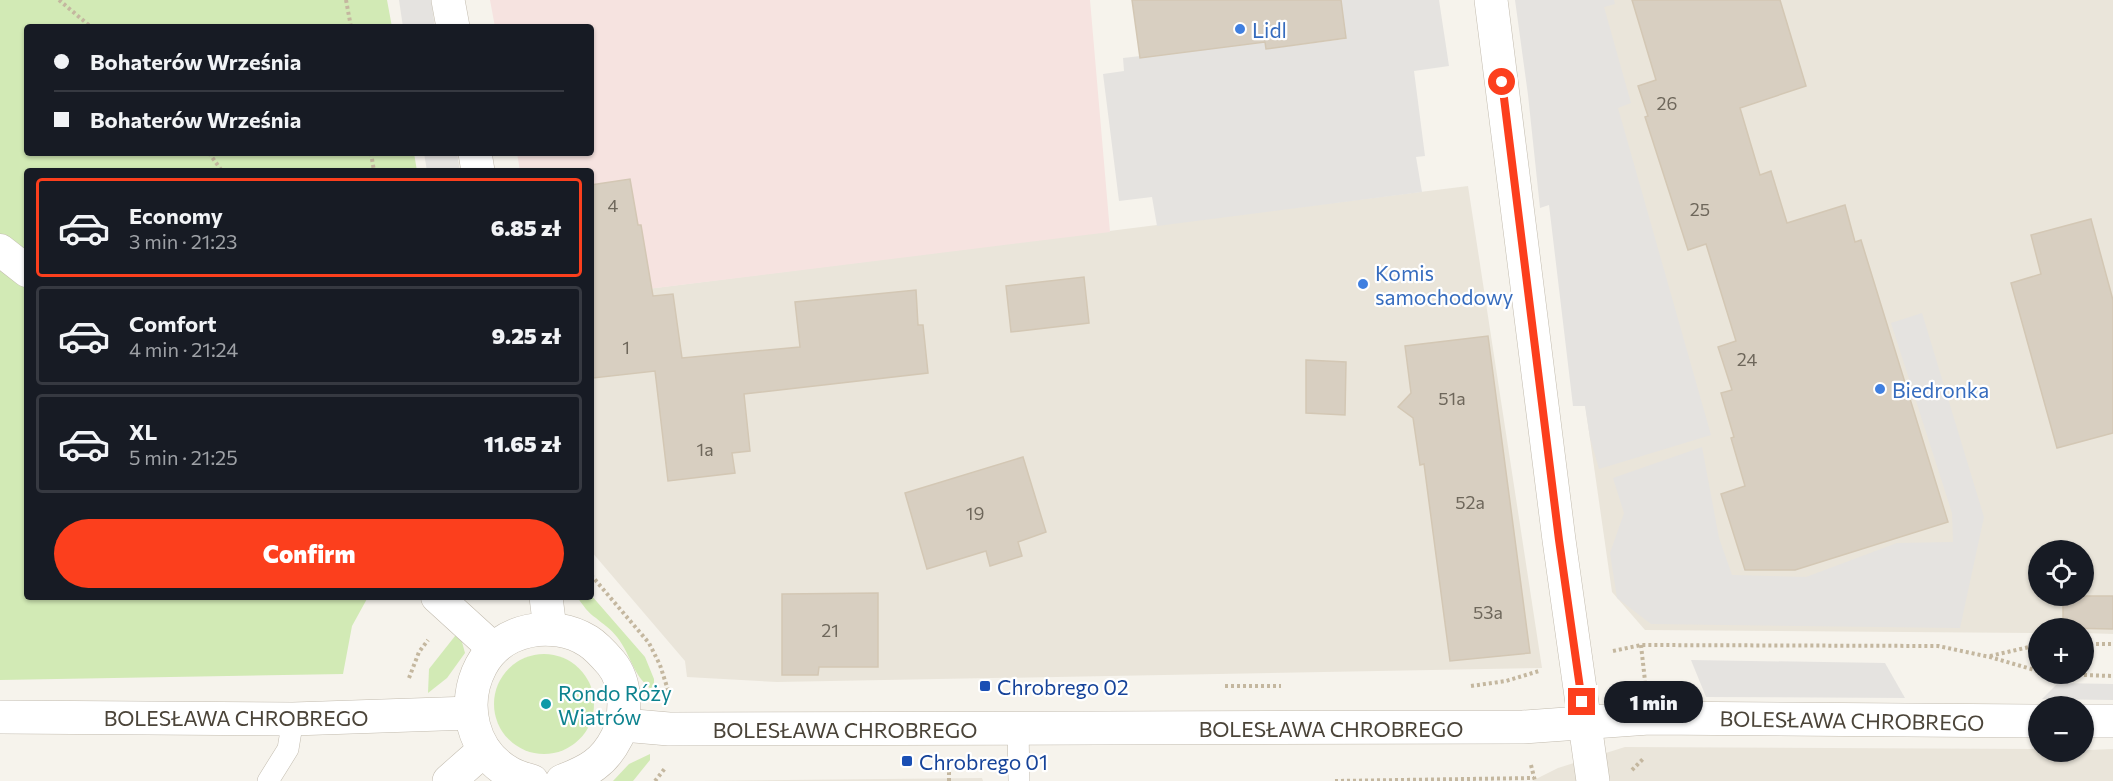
<!DOCTYPE html>
<html lang="en">
<head>
<meta charset="utf-8">
<style>
	body { margin:0; font-family:Commissioner,sans-serif; background:#20242c; color:#f1f3f6; height:100vh; display:flex; flex-direction:column; font-size:22px; white-space:nowrap }
	* { box-sizing:border-box; margin:0 }
	p { font-size:20px; color:#9ea1a6 }
	.icon { flex:none; width:33px; height:33px; fill:none; stroke:currentColor; stroke-width:2; stroke-linecap:round; stroke-linejoin:round }
	.map { position:relative; flex:1; overflow:hidden }
	.details { position:absolute; left:24px; top:168px; width:570px; height:432px; display:flex; flex-direction:column; background:#171b24; border-radius:6px; box-shadow:0 2px 4px #0004 }
	.details>* { flex:none }
	.banner { position:absolute; left:24px; top:24px; width:570px; height:132px; border-radius:6px; box-shadow:0 2px 4px #0004; display:grid; align-content:center; height:132px; padding:0 30px; background:#171b24 }
	.tools { position:absolute; left:2028px; top:540px; display:grid; gap:12px }
	.tools a { display:grid; place-items:center; width:66px; height:66px; border-radius:50%; background:#171b24; box-shadow:0 2px 4px #0004; font-size:30px }
	.end { position:absolute; width:27px; height:27px; margin:-14px; border:8px solid #fc3f1d; background:#fff; box-shadow:0 0 0 3px #fff }
	.from { border-radius:50% }
	.bubble { position:absolute; height:42px; border-radius:21px; background:#171b24; box-shadow:0 2px 4px #0004; font-size:20px; font-weight:800; line-height:42px; text-align:center }
	.banner b { display:flex; align-items:center; gap:21px; height:57px; font-size:22px }
	.banner b+b { border-top:2px solid #363941 }
	.banner i { width:15px; height:15px; background:#f1f3f6 }
	ul { padding:10px 0 0; list-style:none }
	li { display:flex; align-items:center; gap:18px; height:99px; margin:0 12px 9px; padding:0 18px; border:3px solid #363941; border-radius:6px }
	li div { flex:1 }
	li b { display:block; font-size:22px }
	li em { font-style:normal; font-weight:800 }
	li.selected { border-color:#fc3f1d }
	li>.icon { width:54px; height:54px; stroke-width:1.5 }
	.primary-button { display:flex; gap:12px; margin-top:auto; padding:12px 30px }
	.primary-button a { flex:1; height:69px; border-radius:36px; background:#fc3f1d; color:#fff; font-size:24px; font-weight:800; line-height:69px; text-align:center }
	.map>svg:first-child { display:block }
</style>
</head>
<body>
<div class="map">
<svg width="2113" height="781" viewBox="0 0 2113 781">
	<rect width="100%" height="100%" fill="#f6f3ec"/>
	<g fill="#eae5da" fill-rule="evenodd">
		<path d="M1527,0H2113V634L2084,633V628H2038V633L1645,630L1612,592ZM2038,550H2084V596H2038Z"/>
		<polygon points="1468,186 1542,668 777,682 687,677 685,661 591,551 591,296"/>
		<polygon points="1625,747 2038,749 2038,752 2113,749 2113,781 1532,781 1558,768"/>
		<polygon points="982,778 983,781 702,781"/>
	</g>
	<polygon fill="#f6e3e0" points="490,0 1090,0 1110,232 591,296 591,171 520,171 517,153 591,153 591,27 495,27"/>
	<g fill="#d2eab5">
		<polygon points="0,0 387,0 392,27 27,27 27,153 414,153 417,171 27,171 27,597 368,597 352,626 343,674 0,680"/>
		<path d="M591,595L645,657L654,679V691C632,676 632,656 617,637C611,629 603,624 596,618C588,613 583,605 577,597H591Z"/>
		<polygon points="459,631 465,653 447,678 428,693 429,669"/>
		<circle cx="544" cy="704" r="50"/>
		<polygon points="650,754 650,760 633,781 613,781 629,764"/>
	</g>
	<g fill="#e5e3e0">
		<polygon points="399,0 431,0 435,27 403,27"/>
		<polygon points="1341,0 1439,0 1449,66 1414,71 1425,156 1416,157 1422,192 1157,226 1152,197 1119,201 1103,74 1124,71 1123,58 1265,42 1266,49 1345,39"/>
		<polygon points="1515,0 1614,0 1615,4 1604,7 1631,103 1618,108 1711,435 1599,469 1590,438 1585,406 1573,406 1549,205 1540,208 1528,95"/>
		<polygon points="424,153 457,153 460,171 427,171"/>
		<polygon points="1922,313 1984,517 1960,628 1651,624 1617,598 1610,553 1624,513 1613,478 1702,447 1719,538 1732,575 1806,577 1897,543 1953,542 1952,513 1891,323"/>
		<polygon points="1691,660 1885,663 1905,698 1706,697"/>
		<polygon points="2058,683 2113,684 2113,700 2042,699"/>
	</g>
	<g fill="#d8cfc1" stroke="#d3c7b4" stroke-width="1.5">
		<polygon points="1132,0 1341,0 1346,38 1266,49 1265,42 1140,58"/>
		<polygon points="1632,0 1780,0 1806,86 1740,108 1760,175 1771,171 1787,223 1845,205 1855,242 1861,240 1948,522 1795,570 1745,570 1721,494 1745,486 1731,438 1734,437 1721,393 1732,390 1718,347 1736,341 1706,244 1688,250 1645,117 1648,116 1638,86 1656,80"/>
		<polygon points="630,179 638,225 641,225 653,296 673,294 682,358 800,347 795,302 916,290 918,325 923,325 928,373 744,394 750,451 732,453 735,473 668,481 655,371 593,378 591,356 591,185"/>
		<polygon points="2091,219 2113,300 2113,433 2057,448 2011,283 2041,274 2031,235"/>
		<polygon points="1084,277 1089,323 1011,332 1006,286"/>
		<polygon points="1488,336 1530,653 1450,661 1424,464 1420,465 1413,418 1398,407 1411,393 1405,346"/>
		<polygon points="1306,360 1346,362 1345,415 1306,413"/>
		<polygon points="1023,457 1046,532 1018,542 1022,556 990,566 986,551 927,569 905,493"/>
		<polygon points="878,593 878,667 819,667 818,675 782,675 782,594"/>
		<polygon points="2063,596 2113,596 2113,629 2063,628"/>
	</g>
	<g fill="none" stroke-linecap="round" stroke-linejoin="round">
		<g stroke="#c2bbae" stroke-width="22">
			<g id="service">
				<polyline points="1018,728 1019,781"/>
				<polyline points="268,781 288,749 293,719"/>
			</g>
		</g>
		<g stroke="#c2bbae" stroke-width="33">
			<g id="pedestrian">
				<polyline points="0,250 27,271"/>
				<polyline points="437,597 494,649"/>
			</g>
		</g>
		<g stroke="#c2bbae" stroke-width="34">
			<g id="minor">
				<polyline points="448,0 453,27"/>
				<polyline points="1491,0 1559,540 1593,781"/>
				<polyline points="475,153 478,171"/>
				<polyline points="546,597 550,629"/>
				<polyline points="0,717 293,719 471,713"/>
				<polyline points="2084,721 2113,721"/>
				<polyline points="623,725 669,729 1523,727 1649,718 2038,721"/>
				<polyline points="449,781 484,750"/>
				<path d="M532,781C525,779 517,777 510,773C472,752 461,704 481,666C501,628 553,619 588,641C596,646 605,656 611,663C627,682 627,716 617,737C604,763 588,771 562,781"/>
			</g>
		</g>
		<g stroke="#c4b79f" stroke-width="4" stroke-dasharray="3 3" stroke-linecap="butt">
			<polyline points="59,0 91,27"/>
			<polyline points="346,0 351,27"/>
			<polyline points="209,153 222,171"/>
			<polyline points="371,153 374,171"/>
			<polyline points="591,575 649,643 660,665 668,690"/>
			<polyline points="2084,644 2113,644"/>
			<polyline points="1641,645 1645,681"/>
			<polyline points="1613,651 1641,645 1938,646 1990,657 2038,671"/>
			<polyline points="1990,656 2038,645"/>
			<polyline points="2054,674 2113,676"/>
			<polyline points="409,678 419,652 428,640"/>
			<polyline points="1225,686 1281,686"/>
			<polyline points="1471,686 1506,681 1539,671"/>
			<polyline points="1531,765 1535,781"/>
			<polyline points="1632,770 1644,758"/>
			<polyline points="655,781 666,767"/>
			<polyline points="949,781 949,766"/>
			<polyline points="1335,781 1534,778"/>
		</g>
		<use href="#service" stroke="#fff" stroke-width="21"/>
		<use href="#pedestrian" stroke="#fff" stroke-width="32"/>
		<use href="#minor" stroke="#fff" stroke-width="33"/>
	</g>
	<g fill="none" stroke-linecap="round" stroke-linejoin="round">
		<polyline stroke="#fc3f1d" stroke-width="8" points="1502,82 1559,540 1582,702"/>
	</g>
	<g fill="#3f7fe0" stroke="#fff" stroke-width="2">
		<circle cx="1240" cy="29" r="6"/>
		<circle cx="1363" cy="284" r="6"/>
		<circle cx="1880" cy="389" r="6"/>
	</g>
	<g fill="#1a4fb4" stroke="#fff" stroke-width="2">
		<rect x="979" y="680" width="12" height="12" rx="3"/>
		<rect x="901" y="755" width="12" height="12" rx="3"/>
	</g>
	<circle fill="#0f9aa8" stroke="#fff" stroke-width="2" cx="546" cy="704" r="6"/>
	<g text-anchor="middle" dominant-baseline="central" stroke-width="4.5" stroke-linejoin="round" paint-order="stroke">
		<g font-size="18" fill="#6e675b">
			<text x="1667" y="103">26</text>
			<text x="613" y="205">4</text>
			<text x="1700" y="209">25</text>
			<text x="626" y="347">1</text>
			<text x="1747" y="359">24</text>
			<text x="1452" y="398">51a</text>
			<text x="705" y="449">1a</text>
			<text x="1470" y="502">52a</text>
			<text x="975" y="513">19</text>
			<text x="1488" y="612">53a</text>
			<text x="830" y="630">21</text>
		</g>
		<g font-size="21" fill="#366cbe" stroke="#fff" text-anchor="start">
			<text x="1252" y="29">Lidl</text>
			<text x="1375" y="272">Komis<tspan x="1375" dy="24">samochodowy</tspan></text>
			<text x="1892" y="389">Biedronka</text>
		</g>
		<g font-size="21" fill="#164399" stroke="#fff" text-anchor="start">
			<text x="997" y="686">Chrobrego 02</text>
			<text x="919" y="761">Chrobrego 01</text>
		</g>
		<g font-size="21" fill="#0d838f" stroke="#fff" text-anchor="start">
			<text x="558" y="692">Rondo Róży<tspan x="558" dy="24">Wiatrów</tspan></text>
		</g>
		<g font-size="21" fill="#4b4439" stroke="#fff">
			<text x="236" y="717">BOLESŁAWA CHROBREGO</text>
			<text transform="translate(1852 720) rotate(1)">BOLESŁAWA CHROBREGO</text>
			<text x="1331" y="728">BOLESŁAWA CHROBREGO</text>
			<text x="845" y="729">BOLESŁAWA CHROBREGO</text>
		</g>
	</g>
</svg>
<div class="tools">
<a><svg class="icon" aria-label="locate" viewBox="0 0 24 24"><circle cx="12" cy="12" r="6"/><path d="M12 2v4M12 18v4M2 12h4M18 12h4"/></svg></a>
<a>+</a>
<a>−</a>
</div>
<i class="end from" style="left:1502px;top:82px"></i>
<i class="end" style="left:1582px;top:702px"></i>
<div class="bubble" style="left:1604px;top:681px;width:99px">1 min</div>
<div class="banner">
<b><i class="from"></i>Bohaterów Września</b>
<b><i></i>Bohaterów Września</b>
</div>
<section class="details">
<ul>
<li class="selected"><svg class="icon" aria-label="car" viewBox="0 0 24 24"><path d="M5 17H2v-5l4-1 3-4h7l3 4 3 1v5h-3M9 17h6M6 11h13"/><circle cx="7" cy="17" r="2"/><circle cx="17" cy="17" r="2"/></svg><div><b>Economy</b><p>3 min · 21:23</p></div><em>6.85 zł</em></li>
<li><svg class="icon" aria-label="car" viewBox="0 0 24 24"><path d="M5 17H2v-5l4-1 3-4h7l3 4 3 1v5h-3M9 17h6M6 11h13"/><circle cx="7" cy="17" r="2"/><circle cx="17" cy="17" r="2"/></svg><div><b>Comfort</b><p>4 min · 21:24</p></div><em>9.25 zł</em></li>
<li><svg class="icon" aria-label="car" viewBox="0 0 24 24"><path d="M5 17H2v-5l4-1 3-4h7l3 4 3 1v5h-3M9 17h6M6 11h13"/><circle cx="7" cy="17" r="2"/><circle cx="17" cy="17" r="2"/></svg><div><b>XL</b><p>5 min · 21:25</p></div><em>11.65 zł</em></li>
</ul>
<div class="primary-button"><a>Confirm</a></div>
</section>
</div>
</body>
</html>
